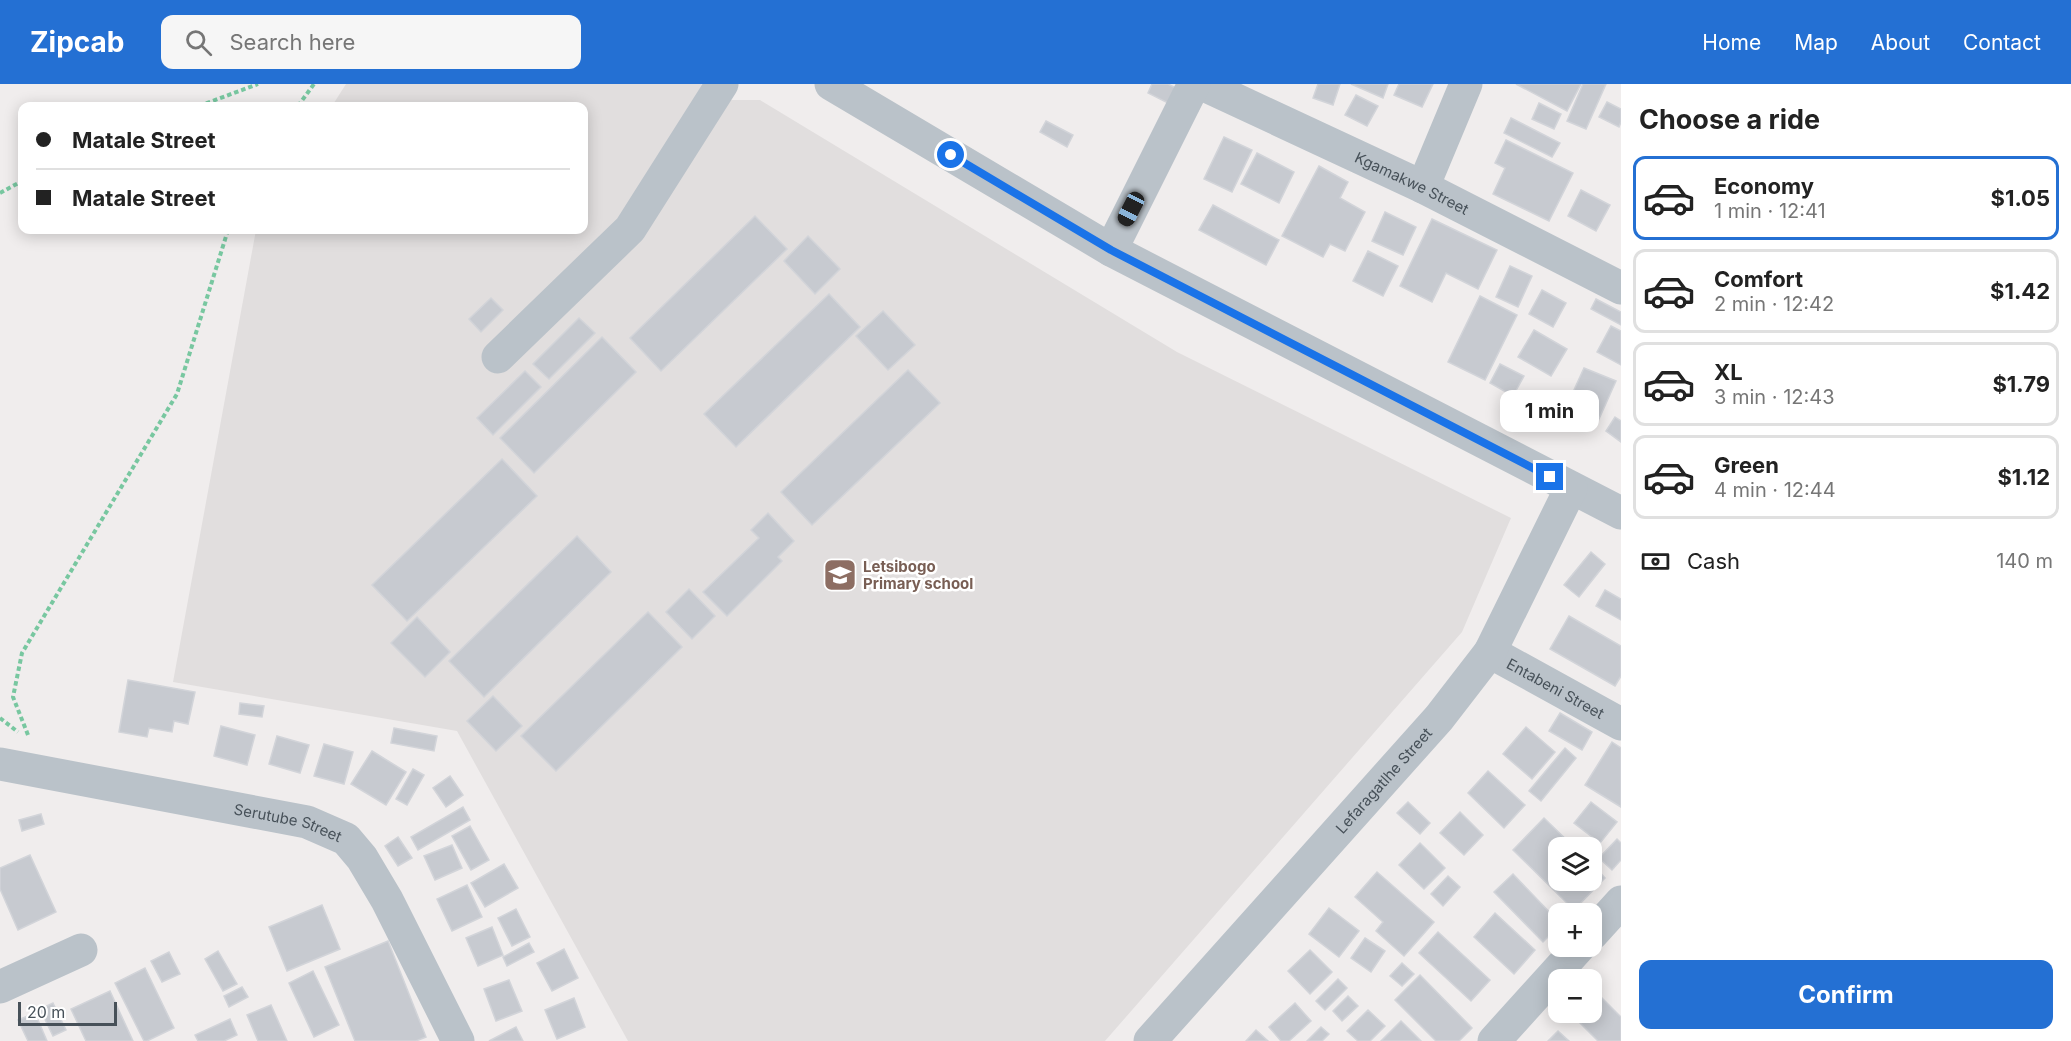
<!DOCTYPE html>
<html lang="en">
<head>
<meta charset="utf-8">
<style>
	body { margin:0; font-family:Inter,sans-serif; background:#f6f6f6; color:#222; height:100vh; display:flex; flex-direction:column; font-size:22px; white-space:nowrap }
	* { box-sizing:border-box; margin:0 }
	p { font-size:20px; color:#767676 }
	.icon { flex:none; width:33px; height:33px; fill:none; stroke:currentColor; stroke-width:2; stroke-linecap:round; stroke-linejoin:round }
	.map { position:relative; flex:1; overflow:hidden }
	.details { display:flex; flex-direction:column; background:#fff; width:450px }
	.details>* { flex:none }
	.banner { position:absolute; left:18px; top:18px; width:570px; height:132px; border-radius:12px; box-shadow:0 3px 15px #0003; display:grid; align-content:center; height:132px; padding:0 18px; background:#fff }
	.controls { position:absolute; left:1548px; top:753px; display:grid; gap:12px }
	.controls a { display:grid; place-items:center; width:54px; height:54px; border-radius:12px; background:#fff; box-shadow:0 3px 15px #0003; font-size:30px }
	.scale { position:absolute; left:18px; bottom:15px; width:99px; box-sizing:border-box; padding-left:6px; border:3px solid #475159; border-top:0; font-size:16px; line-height:21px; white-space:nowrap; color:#475159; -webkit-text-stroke:4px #fff; paint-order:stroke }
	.end { position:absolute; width:27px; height:27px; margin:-14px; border:8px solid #1a73e8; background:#fff; box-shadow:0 0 0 3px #fff }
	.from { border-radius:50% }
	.bubble { position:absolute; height:42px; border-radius:12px; background:#fff; box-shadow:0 3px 15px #0003; font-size:20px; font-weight:700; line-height:42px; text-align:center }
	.car { position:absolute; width:18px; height:36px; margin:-18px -9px; border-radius:8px; box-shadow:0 0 4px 2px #0007; background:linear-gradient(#222 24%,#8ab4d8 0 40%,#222 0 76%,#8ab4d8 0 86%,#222 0) }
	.banner b { display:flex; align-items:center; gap:21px; height:57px; font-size:22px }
	.banner b+b { border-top:2px solid #e0e0e0 }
	.banner i { width:15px; height:15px; background:#222 }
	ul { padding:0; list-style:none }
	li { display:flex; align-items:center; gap:18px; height:84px; margin:0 12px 9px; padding:0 6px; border:3px solid #e0e0e0; border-radius:12px }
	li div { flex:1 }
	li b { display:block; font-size:22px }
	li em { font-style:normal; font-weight:700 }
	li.selected { border-color:#2470d3 }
	li>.icon { width:54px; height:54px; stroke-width:1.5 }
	h2 { padding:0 18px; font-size:27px; line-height:72px }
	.pay { display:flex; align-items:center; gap:15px; height:66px; padding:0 18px; font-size:22px }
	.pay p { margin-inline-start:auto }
	.primary-button { display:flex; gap:12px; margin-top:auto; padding:12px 18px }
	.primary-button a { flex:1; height:69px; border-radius:12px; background:#2470d3; color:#fff; font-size:24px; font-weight:700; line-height:69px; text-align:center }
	header { display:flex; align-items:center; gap:36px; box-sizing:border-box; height:84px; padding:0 30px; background:#2470d3; color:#fff }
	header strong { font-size:28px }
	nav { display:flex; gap:33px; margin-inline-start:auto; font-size:21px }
	.search { width:420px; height:54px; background:#f6f6f6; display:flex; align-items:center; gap:15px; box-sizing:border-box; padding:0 21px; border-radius:12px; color:#767676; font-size:22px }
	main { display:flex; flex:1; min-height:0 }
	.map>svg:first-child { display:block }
</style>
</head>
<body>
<header>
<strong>Zipcab</strong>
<div class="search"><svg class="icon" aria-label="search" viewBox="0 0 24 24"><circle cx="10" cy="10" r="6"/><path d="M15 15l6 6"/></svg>Search here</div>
<nav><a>Home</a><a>Map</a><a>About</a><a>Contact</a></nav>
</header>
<main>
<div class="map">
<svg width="1621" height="957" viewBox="0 0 1621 957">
	<rect width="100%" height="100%" fill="#f0eded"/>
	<polygon fill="#e1dede" points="346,0 701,0 727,16 760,16 1177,268 1511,434 1462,548 1105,957 628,957 457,647 173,598 256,146 584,146 584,22 332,22"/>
	<g fill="#c7cad0" stroke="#d2d4d9" stroke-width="1.5">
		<polygon points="1152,0 1168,0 1178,5 1170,20 1148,9"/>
		<polygon points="1318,0 1340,0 1333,21 1313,14"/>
		<polygon points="1351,0 1388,0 1383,14"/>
		<polygon points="1399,0 1433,0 1422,23 1394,11"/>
		<polygon points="1516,0 1581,0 1567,27"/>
		<polygon points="1583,0 1606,0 1586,45 1567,37"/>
		<polygon points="1356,11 1378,22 1367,42 1345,31"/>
		<polygon points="1607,18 1621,25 1621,38 1619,43 1599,33"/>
		<polygon points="1539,19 1561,30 1554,45 1532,35"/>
		<polygon points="1511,34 1560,59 1552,73 1504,49"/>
		<polygon points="1046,37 1073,51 1067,63 1040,48"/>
		<polygon points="1224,53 1252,66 1232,108 1204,95"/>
		<polygon points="1506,56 1573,89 1549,137 1493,110 1505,84 1495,79"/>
		<polygon points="1257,69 1294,88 1279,119 1241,100"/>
		<polygon points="1319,82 1348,98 1340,114 1365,128 1345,167 1330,160 1323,173 1282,152"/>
		<polygon points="1581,106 1610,121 1596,147 1568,132"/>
		<polygon points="1213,121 1279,156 1266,181 1199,146"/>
		<polygon points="1385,128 1416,143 1403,171 1372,157"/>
		<polygon points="755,132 787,165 661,287 630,254"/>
		<polygon points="1432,135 1497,166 1478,205 1446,189 1432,218 1400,202"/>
		<polygon points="808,152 840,185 815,210 784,177"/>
		<polygon points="1368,167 1398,182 1383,212 1353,197"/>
		<polygon points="1510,182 1532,192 1518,223 1496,213"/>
		<polygon points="1542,206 1566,219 1553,243 1529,230"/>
		<polygon points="829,210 860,243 736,363 704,330"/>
		<polygon points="1480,212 1517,231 1485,296 1448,278"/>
		<polygon points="491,214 503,226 481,248 469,235"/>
		<polygon points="1596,215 1621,228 1621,241 1591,225"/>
		<polygon points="883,227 915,261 888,286 856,252"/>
		<polygon points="579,234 595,249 549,295 533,280"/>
		<polygon points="1611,242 1621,247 1621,281 1597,268"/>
		<polygon points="1534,246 1567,265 1551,292 1518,273"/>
		<polygon points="602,253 636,288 534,389 500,354"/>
		<polygon points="1500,280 1524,292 1513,312 1490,299"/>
		<polygon points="1584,284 1616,297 1595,344 1563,330"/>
		<polygon points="908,286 940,319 812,441 781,408"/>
		<polygon points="525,287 541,303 493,351 477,334"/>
		<polygon points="1615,333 1621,337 1621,358 1606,347"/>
		<polygon points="502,375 537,412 407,537 372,501"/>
		<polygon points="768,429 794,457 778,473 782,477 727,532 703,508 759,454 751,446"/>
		<polygon points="577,452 611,488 484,613 449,577"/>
		<polygon points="1591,468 1605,480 1579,513 1564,501"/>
		<polygon points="689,505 715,532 692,555 666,528"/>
		<polygon points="1605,506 1621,515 1621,536 1596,522"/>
		<polygon points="648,528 682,563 556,687 521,652"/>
		<polygon points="1569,532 1621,562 1621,592 1615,602 1550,565"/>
		<polygon points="417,533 450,568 425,593 391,559"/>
		<polygon points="128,596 195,608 188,640 174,637 172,648 149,644 147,653 119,648"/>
		<polygon points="493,612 522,642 496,667 467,637"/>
		<polygon points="240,619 264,622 262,633 239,630"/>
		<polygon points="1560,629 1592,648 1582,666 1549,647"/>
		<polygon points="221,642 255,651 247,681 214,672"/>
		<polygon points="1526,643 1555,668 1532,695 1503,670"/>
		<polygon points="394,644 437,652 434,667 391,659"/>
		<polygon points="277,652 309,661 300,689 269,680"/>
		<polygon points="1612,658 1621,664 1621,723 1585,701"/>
		<polygon points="324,660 353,668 344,700 314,692"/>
		<polygon points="1565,664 1576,674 1541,717 1529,707"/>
		<polygon points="372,667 406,688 386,721 351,700"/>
		<polygon points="413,685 424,691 407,721 396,715"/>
		<polygon points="1488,687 1525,721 1504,744 1468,709"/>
		<polygon points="450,692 463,711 446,723 433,704"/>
		<polygon points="1408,718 1430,739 1420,750 1397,729"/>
		<polygon points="1591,718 1617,738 1600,759 1574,739"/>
		<polygon points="463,723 470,736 418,766 411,753"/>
		<polygon points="1460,728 1483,751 1464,771 1440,749"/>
		<polygon points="41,730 44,740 22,747 19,736"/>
		<polygon points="1544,734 1575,764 1558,764 1558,796 1592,796 1592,780 1605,794 1574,826 1513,766"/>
		<polygon points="470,742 489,776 471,786 452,752"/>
		<polygon points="398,753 412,774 398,782 385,762"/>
		<polygon points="1617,755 1621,759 1621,776 1612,786 1599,774"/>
		<polygon points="1420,759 1445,784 1424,805 1399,781"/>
		<polygon points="452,761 462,784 435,796 424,772"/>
		<polygon points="30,771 56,828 18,846 0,805 0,784"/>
		<polygon points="504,780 518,804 485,823 471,799"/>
		<polygon points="1377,788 1434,838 1404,872 1376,847 1383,838 1355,813"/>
		<polygon points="1513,790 1558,837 1558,843 1543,858 1494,808"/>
		<polygon points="1448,792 1460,803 1443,822 1431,810"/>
		<polygon points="467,801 482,833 452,847 437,815"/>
		<polygon points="322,821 340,865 287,887 269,843"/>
		<polygon points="1329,824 1359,847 1339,873 1309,850"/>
		<polygon points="516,825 530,853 512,862 498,834"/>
		<polygon points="1495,829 1535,866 1514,890 1474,853"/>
		<polygon points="492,843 503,871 478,882 466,854"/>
		<polygon points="1438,848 1490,896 1471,917 1419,869"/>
		<polygon points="1365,854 1385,867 1371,888 1351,874"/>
		<polygon points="388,857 426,953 416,957 355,957 325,883"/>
		<polygon points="529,859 534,868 507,882 503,873"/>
		<polygon points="564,865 578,894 552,907 537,879"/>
		<polygon points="1310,866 1332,888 1310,910 1288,887"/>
		<polygon points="218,867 237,900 223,907 205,875"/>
		<polygon points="169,868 180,890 162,898 151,877"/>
		<polygon points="1402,879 1414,890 1402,902 1390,892"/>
		<polygon points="145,884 174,944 147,957 144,957 115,899"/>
		<polygon points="313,887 339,941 314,953 289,899"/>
		<polygon points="1420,891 1472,944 1459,957 1436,957 1395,916"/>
		<polygon points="1338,895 1347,904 1325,926 1316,917"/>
		<polygon points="509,896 522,927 496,937 484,905"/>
		<polygon points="242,903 248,913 229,923 224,912"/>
		<polygon points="110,907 133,957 86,957 71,925"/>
		<polygon points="1596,908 1621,933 1621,957 1598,957 1572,931 1575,928 1592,928 1592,913"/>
		<polygon points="1348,912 1358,922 1342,937 1333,927"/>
		<polygon points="574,914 585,943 557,955 545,926"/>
		<polygon points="53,919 66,946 53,952 40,925"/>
		<polygon points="1295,919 1311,937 1289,957 1281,957 1269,943"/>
		<polygon points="271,921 287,957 258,957 247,931"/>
		<polygon points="1368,926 1385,942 1370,957 1358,957 1347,947"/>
		<polygon points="35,929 47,957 28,957 18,936"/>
		<polygon points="230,935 237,951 224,957 198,957 195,951"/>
		<polygon points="1401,937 1421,957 1381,957"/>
		<polygon points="516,943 523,957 489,957"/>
		<polygon points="1321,943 1329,950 1322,957 1307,957"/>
		<polygon points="1256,946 1268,957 1246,957"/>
		<polygon points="1558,947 1569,957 1548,957"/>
	</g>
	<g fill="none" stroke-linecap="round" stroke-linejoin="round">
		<g stroke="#78c7a0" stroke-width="4" stroke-dasharray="4.5 3" stroke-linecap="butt">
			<polyline points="199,22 258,0"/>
			<polyline points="298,22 314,0"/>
			<polyline points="0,109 22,97"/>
			<polyline points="0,634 18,648"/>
			<polyline points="28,651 13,613 22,569 177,310 228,146"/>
		</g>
		<g stroke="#bac2c9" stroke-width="33">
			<polyline points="831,0 1111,166 1621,429"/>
			<path id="s1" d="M1202,0L1423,103L1621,204"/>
			<polyline points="1423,103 1466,0"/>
			<polyline points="1111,166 1194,0"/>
			<polyline points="498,273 630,145 722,0"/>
			<path id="s2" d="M1490,568L1621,640"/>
			<path id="s3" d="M0,680L307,738L346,755L362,774L387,816L458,957"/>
			<polyline points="1592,850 1621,818"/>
			<polyline points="0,903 81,866"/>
			<path id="s4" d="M1150,957L1439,634L1490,568L1571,404"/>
			<polyline points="1494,957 1580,862"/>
		</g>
	</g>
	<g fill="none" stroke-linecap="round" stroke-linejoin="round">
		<polyline stroke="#1a73e8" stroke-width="8" points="951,71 1111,166 1550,393"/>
	</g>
	<defs>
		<g id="school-square" transform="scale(1.725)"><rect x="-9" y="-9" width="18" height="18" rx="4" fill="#8d6e63" stroke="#fff"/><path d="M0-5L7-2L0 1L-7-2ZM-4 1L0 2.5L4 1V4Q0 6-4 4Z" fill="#fff"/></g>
	</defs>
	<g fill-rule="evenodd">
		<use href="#school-square" x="840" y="491"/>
	</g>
	<g text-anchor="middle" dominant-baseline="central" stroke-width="5" stroke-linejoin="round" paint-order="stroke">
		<g font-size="15" fill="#475159" stroke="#fff">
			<text stroke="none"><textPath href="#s1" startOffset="232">Kgamakwe Street</textPath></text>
			<text stroke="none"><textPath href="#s2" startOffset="75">Entabeni Street</textPath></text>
			<text stroke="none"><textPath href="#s4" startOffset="350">Lefaragatlhe Street</textPath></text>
			<text stroke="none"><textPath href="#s3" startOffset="294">Serutube Street</textPath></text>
		</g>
		<g font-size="15" font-weight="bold" fill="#785e54" stroke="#fff" text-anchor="start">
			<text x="863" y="482">Letsibogo<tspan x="863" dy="17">Primary school</tspan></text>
		</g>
	</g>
</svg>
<div class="controls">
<a><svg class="icon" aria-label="layers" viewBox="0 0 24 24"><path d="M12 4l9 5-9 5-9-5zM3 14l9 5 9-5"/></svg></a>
<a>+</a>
<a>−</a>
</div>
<div class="scale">20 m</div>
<i class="end from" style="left:951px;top:71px"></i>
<i class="end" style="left:1550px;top:393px"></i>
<div class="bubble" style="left:1500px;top:306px;width:99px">1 min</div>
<i class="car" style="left:1131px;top:125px;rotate:207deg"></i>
<div class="banner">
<b><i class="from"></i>Matale Street</b>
<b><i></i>Matale Street</b>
</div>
</div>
<section class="details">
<h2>Choose a ride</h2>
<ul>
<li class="selected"><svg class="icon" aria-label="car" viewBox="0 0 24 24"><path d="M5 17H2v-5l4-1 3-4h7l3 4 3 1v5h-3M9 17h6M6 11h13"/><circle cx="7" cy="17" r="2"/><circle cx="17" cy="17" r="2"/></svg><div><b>Economy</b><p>1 min · 12:41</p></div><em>$1.05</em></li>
<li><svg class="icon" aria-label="car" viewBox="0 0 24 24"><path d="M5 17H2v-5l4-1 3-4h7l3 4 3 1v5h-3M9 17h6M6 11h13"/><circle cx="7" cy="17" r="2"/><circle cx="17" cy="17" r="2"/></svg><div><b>Comfort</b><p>2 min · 12:42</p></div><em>$1.42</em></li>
<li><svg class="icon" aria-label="car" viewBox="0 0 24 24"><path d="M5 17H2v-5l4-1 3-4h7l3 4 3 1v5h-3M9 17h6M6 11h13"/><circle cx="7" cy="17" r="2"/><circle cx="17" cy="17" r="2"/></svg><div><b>XL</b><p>3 min · 12:43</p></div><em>$1.79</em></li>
<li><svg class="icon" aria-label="car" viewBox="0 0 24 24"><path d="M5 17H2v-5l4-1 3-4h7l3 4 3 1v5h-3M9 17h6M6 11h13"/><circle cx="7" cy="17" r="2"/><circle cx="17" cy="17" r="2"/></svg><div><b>Green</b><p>4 min · 12:44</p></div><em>$1.12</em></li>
</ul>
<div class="pay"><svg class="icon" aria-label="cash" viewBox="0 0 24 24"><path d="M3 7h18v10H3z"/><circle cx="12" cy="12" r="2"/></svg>Cash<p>140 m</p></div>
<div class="primary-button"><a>Confirm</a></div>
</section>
</main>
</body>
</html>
